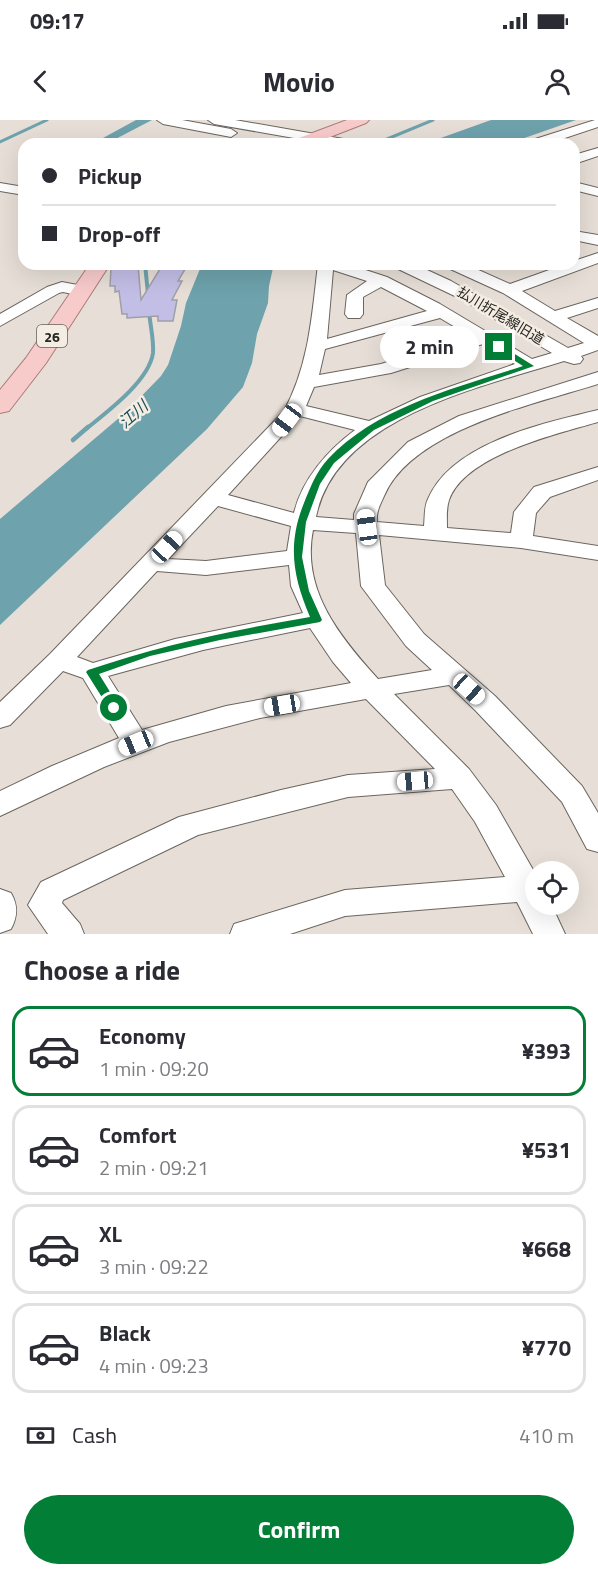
<!DOCTYPE html>
<html lang="en">
<head>
<meta charset="utf-8">
<style>
	body { margin:0; font-family:"Titillium Web","Noto Sans JP",sans-serif; background:#f2f2f3; color:#2b2b33; height:100vh; display:flex; flex-direction:column; font-size:22px; white-space:nowrap }
	* { box-sizing:border-box; margin:0 }
	p { font-size:20px; color:#7c7c81 }
	.icon { flex:none; width:33px; height:33px; fill:none; stroke:currentColor; stroke-width:2; stroke-linecap:round; stroke-linejoin:round }
	.map { position:relative; height:814px; overflow:hidden }
	.details { display:flex; flex-direction:column; background:#fff; flex:1 }
	.details>* { flex:none }
	.guide { position:absolute; left:18px; top:18px; width:562px; height:132px; border-radius:18px; box-shadow:0 6px 24px #0002; display:grid; align-content:center; height:132px; padding:0 24px; background:#fff }
	.buttons { position:absolute; left:525px; top:741px; display:grid; gap:12px }
	.buttons a { display:grid; place-items:center; width:54px; height:54px; border-radius:50%; background:#fff; box-shadow:0 6px 24px #0002; font-size:30px }
	.end { position:absolute; width:27px; height:27px; margin:-14px; border:8px solid #027e36; background:#fff; box-shadow:0 0 0 3px #fff }
	.from { border-radius:50% }
	.bubble { position:absolute; height:42px; border-radius:21px; background:#fff; box-shadow:0 6px 24px #0002; font-size:20px; font-weight:700; line-height:42px; text-align:center }
	.car { position:absolute; width:18px; height:36px; margin:-18px -9px; border-radius:8px; box-shadow:0 0 4px 2px #0007; background:linear-gradient(#fff 24%,#345 0 40%,#fff 0 76%,#345 0 86%,#fff 0) }
	.guide b { display:flex; align-items:center; gap:21px; height:57px; font-size:22px }
	.guide b+b { border-top:2px solid #e1e1e2 }
	.guide i { width:15px; height:15px; background:#2b2b33 }
	ul { padding:0; list-style:none }
	li { display:flex; align-items:center; gap:18px; height:90px; margin:0 12px 9px; padding:0 12px; border:3px solid #e1e1e2; border-radius:18px }
	li div { flex:1 }
	li b { display:block; font-size:22px }
	li em { font-style:normal; font-weight:700 }
	li.selected { border-color:#027e36 }
	li>.icon { width:54px; height:54px; stroke-width:1.5 }
	h2 { padding:0 24px; font-size:27px; line-height:72px }
	.pay { display:flex; align-items:center; gap:15px; height:66px; padding:0 24px; font-size:22px }
	.pay p { margin-inline-start:auto }
	.action { display:flex; gap:12px; margin-top:auto; padding:12px 24px }
	.action a { flex:1; height:69px; border-radius:36px; background:#027e36; color:#fff; font-size:24px; font-weight:700; line-height:69px; text-align:center }
	.status { display:flex; justify-content:space-between; align-items:center; height:42px; padding:0 30px; background:#fff; direction:ltr }
	.status svg { height:16px; fill:currentColor }
	header { display:flex; justify-content:space-between; align-items:center; height:78px; padding:0 24px; background:#fff; font-size:27px; font-weight:700 }
	.map>svg:first-child { display:block }
</style>
</head>
<body>
<div class="status"><b>09:17</b><svg viewBox="0 0 49 12"><path d="M0 12V9h3v3zM5 12V6h3v6zM10 12V3h3v9zM15 12V0h3v12zM26 1h20v11H26zM47 4h2v5h-2z"/></svg></div>
<header><svg class="icon" aria-label="back" viewBox="0 0 24 24"><path d="M15 5l-7 7 7 7"/></svg>Movio<svg class="icon" aria-label="person" viewBox="0 0 24 24"><circle cx="12" cy="8" r="4"/><path d="M4 21q1-7 8-7t8 7"/></svg></header>
<div class="map">
<svg width="598" height="814" viewBox="0 0 598 814">
	<rect width="100%" height="100%" fill="#e7dfd7"/>
	<g fill="#6ea2ac">
		<polygon points="136,0 152,0 106,24 92,24"/>
		<polygon points="491,0 576,0 507,24 424,24"/>
		<polygon points="202,144 280,144 273,148 269,166 268,183 257,214 252,243 243,267 207,309 0,505 0,399 126,292 161,256 168,245 181,206 186,183"/>
	</g>
	<g fill="none" stroke-linecap="round" stroke-linejoin="round">
		<g stroke="#6ea2ac" stroke-width="3">
			<polyline points="0,22 47,0"/>
			<polyline points="375,24 433,0"/>
		</g>
		<g stroke="#6ea2ac" stroke-width="4">
			<polyline points="145,144 148,174"/>
			<path d="M86,309C107,292 149,261 153,233C154,219 150,205 149,191"/>
		</g>
		<polyline stroke="#6ea2ac" stroke-width="4.5" points="73,320 88,307"/>
	</g>
	<polygon fill="#c3bee6" stroke="#a09fa9" stroke-width="1.5" points="114,144 138,145 141,180 163,144 187,146 178,161 182,161 172,180 177,180 173,201 158,201 158,196 127,198 127,194 122,194 119,171 115,172 115,166 110,166 111,149"/>
	<g fill="none" stroke-linecap="round" stroke-linejoin="round">
		<g stroke="#6b655e" stroke-width="2">
			<g id="minor">
				<polygon points="157,0 182,0 231,9 237,13 231,17 163,4"/>
				<polygon points="208,0 235,0 349,20 355,24 328,24 214,4"/>
				<polygon points="595,0 598,0 598,7 547,24 528,24 529,21"/>
				<polygon points="598,28 598,36 574,44 574,35"/>
				<polygon points="574,62 598,68 598,76 574,70"/>
				<polygon points="0,63 24,67 24,75 0,71"/>
				<polygon points="574,111 598,115 598,125 574,120"/>
				<path d="M598,133V143L522,171L555,191L598,178V188L567,198L598,216V230L581,236L583,239L580,243L574,244L564,241C482,267 336,297 316,397L354,400V394L368,362L408,322L459,296L598,252V264C535,284 412,310 384,376C380,385 376,392 377,402L424,406C425,397 424,387 428,379C452,322 545,303 598,290V302C557,314 465,335 449,380C446,389 447,399 447,408L511,413L514,392L534,367L598,347V360L550,377L536,393L533,416L598,426V440L521,428L379,415L385,465L424,514L495,576L582,666L598,693V732L587,729L562,682L475,590L449,565L394,574L469,649L496,685L536,755V784H551L565,814H533L517,782L345,796L290,814H230L234,804L345,770L505,757L475,702L452,669L348,677L198,715L63,780L62,783L80,804L84,814H48L28,785L41,762L179,697L281,670L348,655L435,649L366,579L260,598L169,622L104,647L0,696V671L52,646L119,618L83,558L63,551L10,605L0,608V582L50,534L284,291C309,245 312,195 318,144H347L387,157L440,184L532,239L552,233L461,179L394,147L392,144H414L451,161L568,228L584,223L503,173L446,147L444,144H465L510,164L566,144H574V141ZM333,150L367,161L347,175L345,194L348,198H360L363,194V177L381,167L427,191L327,219ZM440,198L470,216L381,244L319,255L325,229ZM483,224L515,244L420,277L369,301L306,286L314,267L391,253ZM300,296L355,310C328,330 302,359 294,393L228,375ZM218,386L291,406L287,431L206,441L168,439ZM313,410L356,413L361,466L406,526L432,550L378,559C340,517 301,470 313,410ZM289,445L291,466L303,493L175,519L93,543L77,537L157,451L206,455ZM310,508L333,542L351,563L226,586L142,610L108,556L203,530Z"/>
				<polygon points="62,162 88,167 90,171 82,176 63,172 59,173 0,206 0,194 47,167"/>
				<path d="M0,769L11,773C18,785 18,796 11,809L0,813Z"/>
			</g>
		</g>
		<g stroke="#ad7a7a" stroke-width="2">
			<g id="major">
				<polygon points="347,0 369,0 366,3 312,24 289,24 291,21"/>
				<polygon points="90,144 110,144 46,243 9,291 0,293 0,270 26,238"/>
			</g>
		</g>
		<use href="#minor" fill="#fff" fill-rule="evenodd"/>
		<use href="#major" fill="#f8cbcb" fill-rule="evenodd"/>
	</g>
	<path fill="#027e36" d="M496,226H502L534,246L433,281L374,310L334,343L320,364L306,402L302,437L309,471L322,500L320,502L220,520L150,536L99,554L120,588L114,592L110,590L86,552L88,550C162,525 233,510 310,497C293,457 287,425 304,383C310,368 316,352 328,339C378,286 456,268 523,246L496,229Z"/>
	<g text-anchor="middle" dominant-baseline="central" stroke-width="5" stroke-linejoin="round" paint-order="stroke">
		<g font-size="14" fill="#292623" stroke="#f4ede4">
			<text transform="translate(501 195) rotate(31)">払川折尾線旧道</text>
		</g>
		<rect fill="#f4ede4" stroke="#66625d" stroke-width="1.5" x="37" y="205" width="30" height="22" rx="4.5"/>
		<g font-size="14" font-weight="bold" fill="#292623">
			<text x="52" y="216">26</text>
		</g>
		<g font-size="16" font-style="italic" fill="#1d4c54" stroke="#f4ede4">
			<text transform="translate(133 294) rotate(-41)">江川</text>
		</g>
	</g>
</svg>
<div class="buttons">
<a><svg class="icon" aria-label="locate" viewBox="0 0 24 24"><circle cx="12" cy="12" r="6"/><path d="M12 2v4M12 18v4M2 12h4M18 12h4"/></svg></a>
</div>
<i class="end from" style="left:114px;top:588px"></i>
<i class="end" style="left:499px;top:227px"></i>
<div class="bubble" style="left:380px;top:206px;width:99px">2 min</div>
<i class="car" style="left:287px;top:300px;rotate:217deg"></i>
<i class="car" style="left:367px;top:407px;rotate:352deg"></i>
<i class="car" style="left:167px;top:427px;rotate:43deg"></i>
<i class="car" style="left:469px;top:569px;rotate:132deg"></i>
<i class="car" style="left:282px;top:585px;rotate:261deg"></i>
<i class="car" style="left:136px;top:623px;rotate:248deg"></i>
<i class="car" style="left:415px;top:661px;rotate:265deg"></i>
<div class="guide">
<b><i class="from"></i>Pickup</b>
<b><i></i>Drop-off</b>
</div>
</div>
<section class="details">
<h2>Choose a ride</h2>
<ul>
<li class="selected"><svg class="icon" aria-label="car" viewBox="0 0 24 24"><path d="M5 17H2v-5l4-1 3-4h7l3 4 3 1v5h-3M9 17h6M6 11h13"/><circle cx="7" cy="17" r="2"/><circle cx="17" cy="17" r="2"/></svg><div><b>Economy</b><p>1 min · 09:20</p></div><em>¥393</em></li>
<li><svg class="icon" aria-label="car" viewBox="0 0 24 24"><path d="M5 17H2v-5l4-1 3-4h7l3 4 3 1v5h-3M9 17h6M6 11h13"/><circle cx="7" cy="17" r="2"/><circle cx="17" cy="17" r="2"/></svg><div><b>Comfort</b><p>2 min · 09:21</p></div><em>¥531</em></li>
<li><svg class="icon" aria-label="car" viewBox="0 0 24 24"><path d="M5 17H2v-5l4-1 3-4h7l3 4 3 1v5h-3M9 17h6M6 11h13"/><circle cx="7" cy="17" r="2"/><circle cx="17" cy="17" r="2"/></svg><div><b>XL</b><p>3 min · 09:22</p></div><em>¥668</em></li>
<li><svg class="icon" aria-label="car" viewBox="0 0 24 24"><path d="M5 17H2v-5l4-1 3-4h7l3 4 3 1v5h-3M9 17h6M6 11h13"/><circle cx="7" cy="17" r="2"/><circle cx="17" cy="17" r="2"/></svg><div><b>Black</b><p>4 min · 09:23</p></div><em>¥770</em></li>
</ul>
<div class="pay"><svg class="icon" aria-label="cash" viewBox="0 0 24 24"><path d="M3 7h18v10H3z"/><circle cx="12" cy="12" r="2"/></svg>Cash<p>410 m</p></div>
<div class="action"><a>Confirm</a></div>
</section>
</body>
</html>
